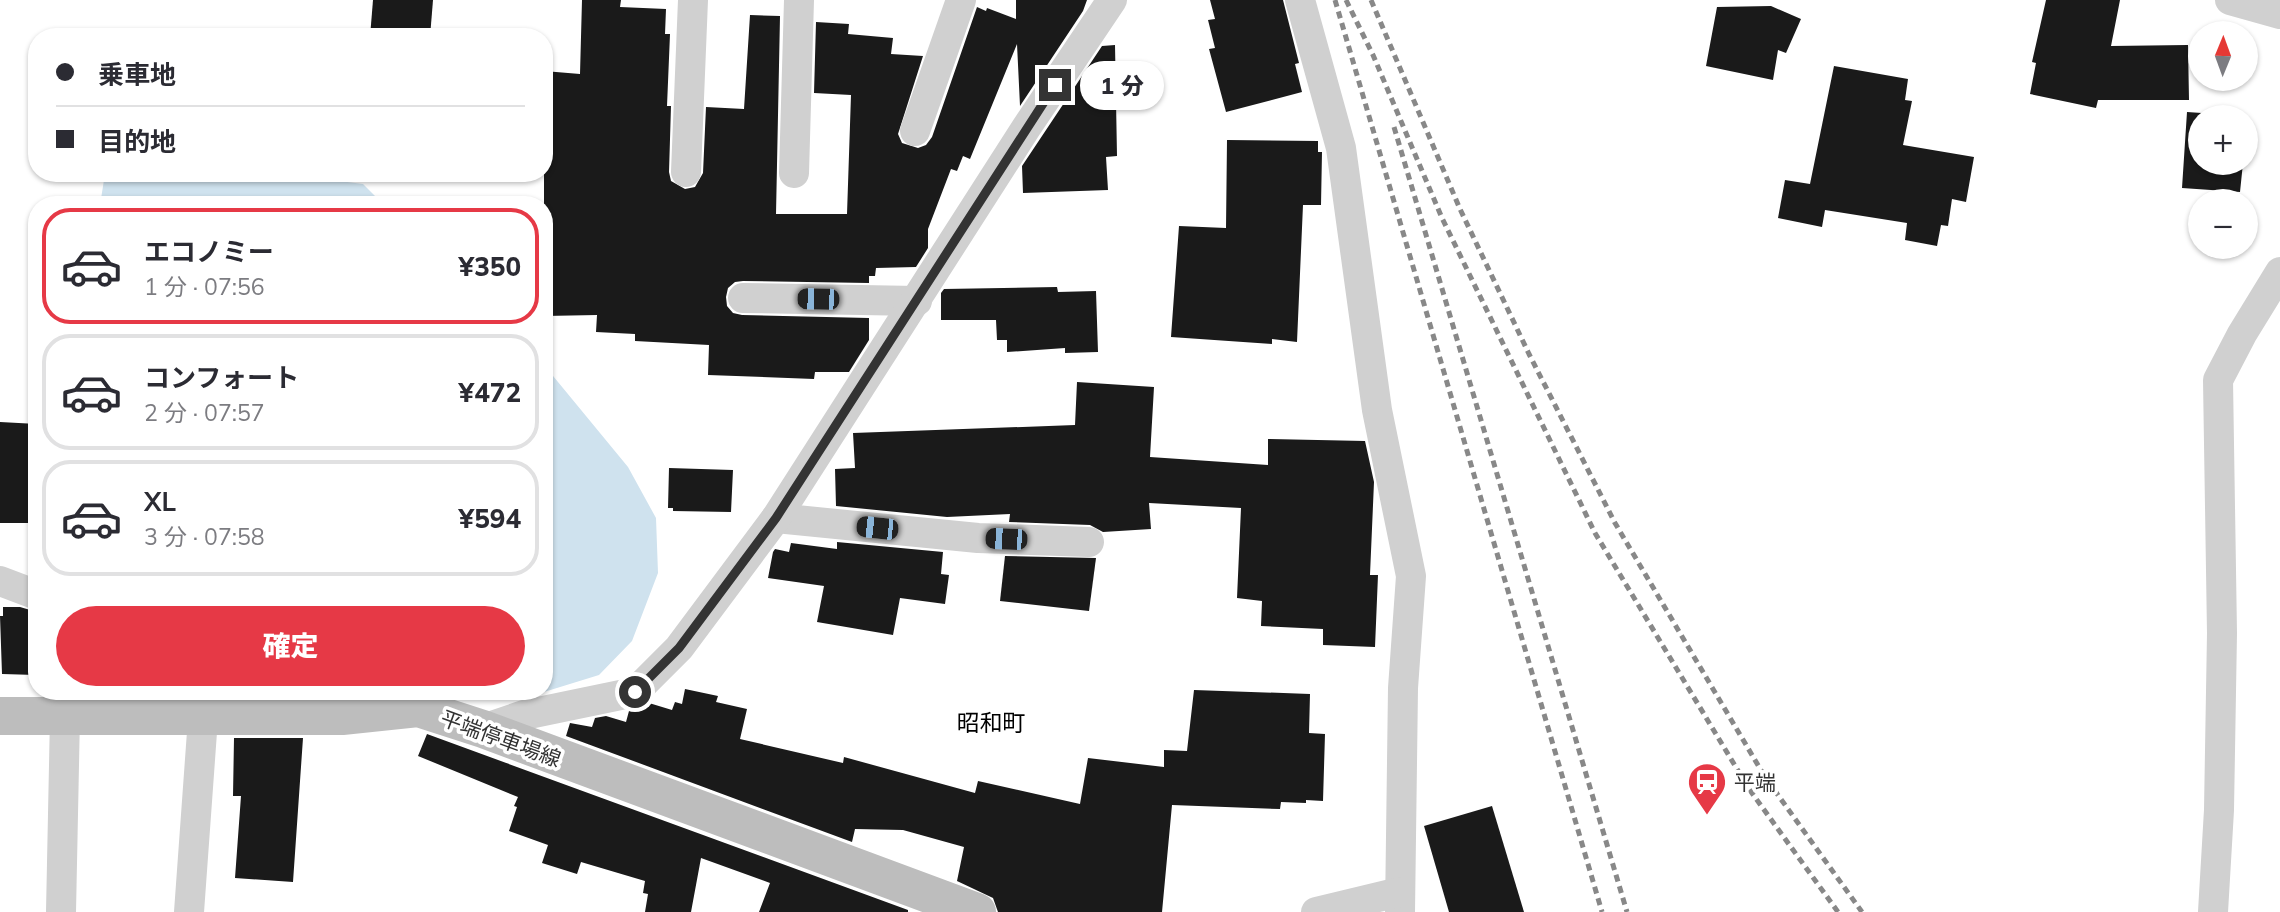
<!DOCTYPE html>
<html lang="ja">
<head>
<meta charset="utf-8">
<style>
	body { margin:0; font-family:Mulish,"Noto Sans JP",sans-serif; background:#f2f2f3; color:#2b2b33; height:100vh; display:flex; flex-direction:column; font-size:26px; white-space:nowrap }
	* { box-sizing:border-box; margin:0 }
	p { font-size:23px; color:#7c7c81 }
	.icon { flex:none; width:38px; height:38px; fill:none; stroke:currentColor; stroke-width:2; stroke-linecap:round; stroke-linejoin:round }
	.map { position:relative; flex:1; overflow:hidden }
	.side { position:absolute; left:28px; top:196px; width:525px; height:504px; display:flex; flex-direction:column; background:#fff; border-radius:28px; box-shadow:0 2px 5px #0004 }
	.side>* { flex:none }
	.banner { position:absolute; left:28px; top:28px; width:525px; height:154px; border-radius:28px; box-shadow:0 2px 5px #0004; display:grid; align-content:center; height:154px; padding:0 28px; background:#fff }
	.needle { width:46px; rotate:1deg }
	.buttons { position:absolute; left:2188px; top:21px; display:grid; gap:14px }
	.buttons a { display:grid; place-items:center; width:70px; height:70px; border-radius:50%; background:#fff; box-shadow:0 2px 5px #0004; font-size:35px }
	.end { position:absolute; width:32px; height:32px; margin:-16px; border:9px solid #333; background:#fff; box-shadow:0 0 0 4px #fff }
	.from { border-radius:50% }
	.bubble { position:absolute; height:49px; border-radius:24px; background:#fff; box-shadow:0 2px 5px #0004; font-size:23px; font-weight:800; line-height:49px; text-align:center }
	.car { position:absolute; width:21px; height:42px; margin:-21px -10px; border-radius:9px; box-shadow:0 0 5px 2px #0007; background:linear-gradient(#222 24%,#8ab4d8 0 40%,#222 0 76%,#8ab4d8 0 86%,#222 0) }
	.banner b { display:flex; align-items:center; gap:24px; height:66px; font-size:26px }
	.banner b+b { border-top:2px solid #e1e1e2 }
	.banner i { width:18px; height:18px; background:#2b2b33 }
	ul { padding:12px 0 0; list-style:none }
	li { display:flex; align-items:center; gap:21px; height:116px; margin:0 14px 10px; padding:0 14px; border:4px solid #e1e1e2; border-radius:28px }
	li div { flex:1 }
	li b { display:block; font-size:26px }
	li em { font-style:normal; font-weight:800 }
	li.current { border-color:#e63946 }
	li>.icon { width:63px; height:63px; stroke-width:1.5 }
	.cta { display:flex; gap:14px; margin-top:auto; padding:14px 28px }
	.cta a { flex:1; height:80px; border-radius:42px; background:#e63946; color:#fff; font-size:28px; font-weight:800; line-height:80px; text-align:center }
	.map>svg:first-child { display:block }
</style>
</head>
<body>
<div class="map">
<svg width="2280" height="912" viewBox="0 0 2280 912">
	<rect width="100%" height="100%" fill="#fff"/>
	<g fill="#cfe2ee">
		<polygon points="192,173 277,173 363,184 384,205 100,205 104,180 159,180"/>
		<polygon points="544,365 628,467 656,518 658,573 632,641 599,675 531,696 483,691 544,691"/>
	</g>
	<g fill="#1a1a1a">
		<polygon points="373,0 433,0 430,37 370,37"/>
		<polygon points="582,0 621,0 620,7 666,9 665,34 670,34 667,106 671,106 669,172 671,181 685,189 695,187 703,173 706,107 744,109 750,15 780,16 776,214 847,214 851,95 814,93 816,22 849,24 848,34 893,38 891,54 923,56 898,134 902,143 918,148 926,145 932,137 977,7 986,11 987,8 1016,19 1016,0 1087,0 1083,11 1020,106 1017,44 970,159 963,156 957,171 951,169 928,229 928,248 916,267 876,268 875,276 869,276 869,283 743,281 735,282 728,288 726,297 727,306 733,313 742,315 869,318 869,340 849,372 815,372 814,379 708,375 709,345 635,341 635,334 596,332 597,315 544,316 544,71 580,74"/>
		<polygon points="1210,0 1283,0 1299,63 1295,64 1302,92 1226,112 1209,49 1215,48 1208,20 1215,19"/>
		<polygon points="2046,0 2120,0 2111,46 2188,45 2189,100 2098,100 2096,108 2030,94 2036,63 2032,62"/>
		<polygon points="1771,6 1801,19 1786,53 1778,50 1773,80 1706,66 1717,7"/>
		<polygon points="1115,45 1117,156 1106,157 1108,190 1023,193 1022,166 1102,46"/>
		<polygon points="1834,66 1908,79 1905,100 1912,101 1903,145 1974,157 1966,202 1952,199 1948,226 1941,225 1937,246 1905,240 1907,223 1825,210 1822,227 1778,218 1785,180 1810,184"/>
		<polygon points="2187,112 2246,116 2245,126 2245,117 2200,117 2200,163 2243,163 2240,192 2182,188"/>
		<polygon points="1227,140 1318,141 1318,152 1322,152 1321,205 1303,205 1297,342 1272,339 1272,344 1171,337 1179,226 1226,228"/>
		<polygon points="1057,287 1058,292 1096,291 1098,352 1065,353 1065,348 1007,352 1007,340 997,340 996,320 941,320 941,293 944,289"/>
		<polygon points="1077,382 1154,387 1150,457 1268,465 1268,439 1365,441 1374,482 1370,575 1378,575 1375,647 1323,645 1323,629 1261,626 1262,601 1237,598 1241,508 1149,503 1151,529 1103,532 1090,525 1009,522 1010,514 947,517 836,506 835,469 855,468 853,433 1075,425"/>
		<polygon points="0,422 37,424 37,523 0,523"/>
		<polygon points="669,468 733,470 731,512 673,511 673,508 668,508"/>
		<polygon points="837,542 943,552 941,574 949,575 945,604 900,598 893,635 817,622 824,586 768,578 773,552 775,549 789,552 791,543 837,549"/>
		<polygon points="1005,556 1096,558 1089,611 1000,601"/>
		<polygon points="3,607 20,607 37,612 36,675 2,674 0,616 3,616"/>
		<polygon points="685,689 718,696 716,702 747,709 740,739 843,763 844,757 975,793 978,781 1080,804 1088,758 1164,767 1164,750 1187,751 1194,690 1310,694 1309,733 1325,734 1323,801 1306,800 1306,803 1281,802 1280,809 1172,805 1162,912 998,912 993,898 957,881 964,847 903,830 855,829 852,842 566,736 570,723 592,727 595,718 606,716 626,722 629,711 649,703 672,710 675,702 682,704"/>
		<polygon points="427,734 908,910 908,912 759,912 770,883 701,858 691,912 645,912 648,894 643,893 645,881 581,862 577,874 542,863 548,845 509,831 517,807 514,806 518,797 418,756"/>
		<polygon points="234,738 303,738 293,882 235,878 241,796 233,796"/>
		<polygon points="1492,806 1524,912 1449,912 1424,826"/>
	</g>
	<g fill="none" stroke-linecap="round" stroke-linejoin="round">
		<g stroke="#d0d0d0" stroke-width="30">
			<polyline points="1300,0 1341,148 1377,410 1411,576 1403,688 1400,912"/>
			<polyline points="2230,0 2280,14"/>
			<polyline points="915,131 961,0"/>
			<polyline points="686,172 693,0"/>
			<polyline points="794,173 799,0"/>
			<polyline points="743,298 917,301"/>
			<polyline points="776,518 978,538 1089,542"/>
			<polyline points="0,581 37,595"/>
			<polyline points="288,691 336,713"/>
			<polyline points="483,729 524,715 635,692 679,648 776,518 1026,128 1112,0"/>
			<polyline points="61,912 65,716"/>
			<polyline points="189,912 203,718"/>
			<polyline points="1316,912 1399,892"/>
			<polyline points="2213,912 2219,810 2222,633 2218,380 2242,334 2280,272"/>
		</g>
		<polyline stroke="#bdbdbd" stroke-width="38" points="0,716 342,716 418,708 483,729 977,912"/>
		<g stroke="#888" stroke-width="5" stroke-dasharray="7 5" stroke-linecap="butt">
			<polyline points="1335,0 1602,912"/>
			<polyline points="1346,0 1373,55 1442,218 1595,533 1749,789 1838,912"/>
			<polyline points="1371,0 1460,209 1529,354 1615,523 1765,777 1862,912"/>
			<polyline points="1394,127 1627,912"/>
		</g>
	</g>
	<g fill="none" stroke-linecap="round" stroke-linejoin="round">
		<polyline stroke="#333" stroke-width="9" points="635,692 679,648 776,518 1055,85"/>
	</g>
	<defs>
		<g id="station-pin" transform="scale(2.0125)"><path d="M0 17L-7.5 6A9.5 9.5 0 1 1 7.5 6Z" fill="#e63946" stroke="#fff"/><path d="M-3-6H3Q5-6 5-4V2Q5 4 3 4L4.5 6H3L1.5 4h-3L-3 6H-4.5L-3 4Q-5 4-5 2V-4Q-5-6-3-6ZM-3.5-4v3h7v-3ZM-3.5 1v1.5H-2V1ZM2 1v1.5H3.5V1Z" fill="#fff"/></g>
	</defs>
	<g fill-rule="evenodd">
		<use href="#station-pin" x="1707" y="782"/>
	</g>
	<g text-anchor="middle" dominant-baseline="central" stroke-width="7" stroke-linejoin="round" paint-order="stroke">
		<g font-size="21" fill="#333" stroke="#fff">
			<text transform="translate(501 738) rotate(20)">平端停車場線</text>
		</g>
		<g font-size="21" fill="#333" stroke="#fff" text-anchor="start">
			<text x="1734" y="782">平端</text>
		</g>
		<g font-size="23" fill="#000" stroke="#fff">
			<text x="991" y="722">昭和町</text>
		</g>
	</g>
</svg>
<div class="buttons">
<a><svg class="needle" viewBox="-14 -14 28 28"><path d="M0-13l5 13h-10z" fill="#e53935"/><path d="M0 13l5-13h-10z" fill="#7c7c81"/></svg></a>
<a>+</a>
<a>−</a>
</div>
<i class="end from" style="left:635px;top:692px"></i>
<i class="end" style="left:1055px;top:85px"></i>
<div class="bubble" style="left:1080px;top:61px;width:84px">1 分</div>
<i class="car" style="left:818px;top:299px;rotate:271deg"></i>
<i class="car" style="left:877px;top:528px;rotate:276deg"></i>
<i class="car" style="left:1006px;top:539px;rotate:272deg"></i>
<div class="banner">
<b><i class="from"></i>乗車地</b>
<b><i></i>目的地</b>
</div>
<section class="side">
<ul>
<li class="current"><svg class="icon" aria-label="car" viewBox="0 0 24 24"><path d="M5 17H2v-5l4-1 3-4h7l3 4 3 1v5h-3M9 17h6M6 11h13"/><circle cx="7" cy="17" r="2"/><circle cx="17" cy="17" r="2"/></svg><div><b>エコノミー</b><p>1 分 · 07:56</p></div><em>¥350</em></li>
<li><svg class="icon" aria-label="car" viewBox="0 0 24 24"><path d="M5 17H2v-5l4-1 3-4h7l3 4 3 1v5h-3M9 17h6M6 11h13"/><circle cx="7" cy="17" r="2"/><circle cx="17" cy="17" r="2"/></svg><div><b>コンフォート</b><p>2 分 · 07:57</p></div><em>¥472</em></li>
<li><svg class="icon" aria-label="car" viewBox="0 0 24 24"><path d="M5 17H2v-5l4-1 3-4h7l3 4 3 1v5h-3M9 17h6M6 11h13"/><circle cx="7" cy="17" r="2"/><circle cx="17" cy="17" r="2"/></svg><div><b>XL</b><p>3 分 · 07:58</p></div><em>¥594</em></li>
</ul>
<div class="cta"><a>確定</a></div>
</section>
</div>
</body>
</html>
